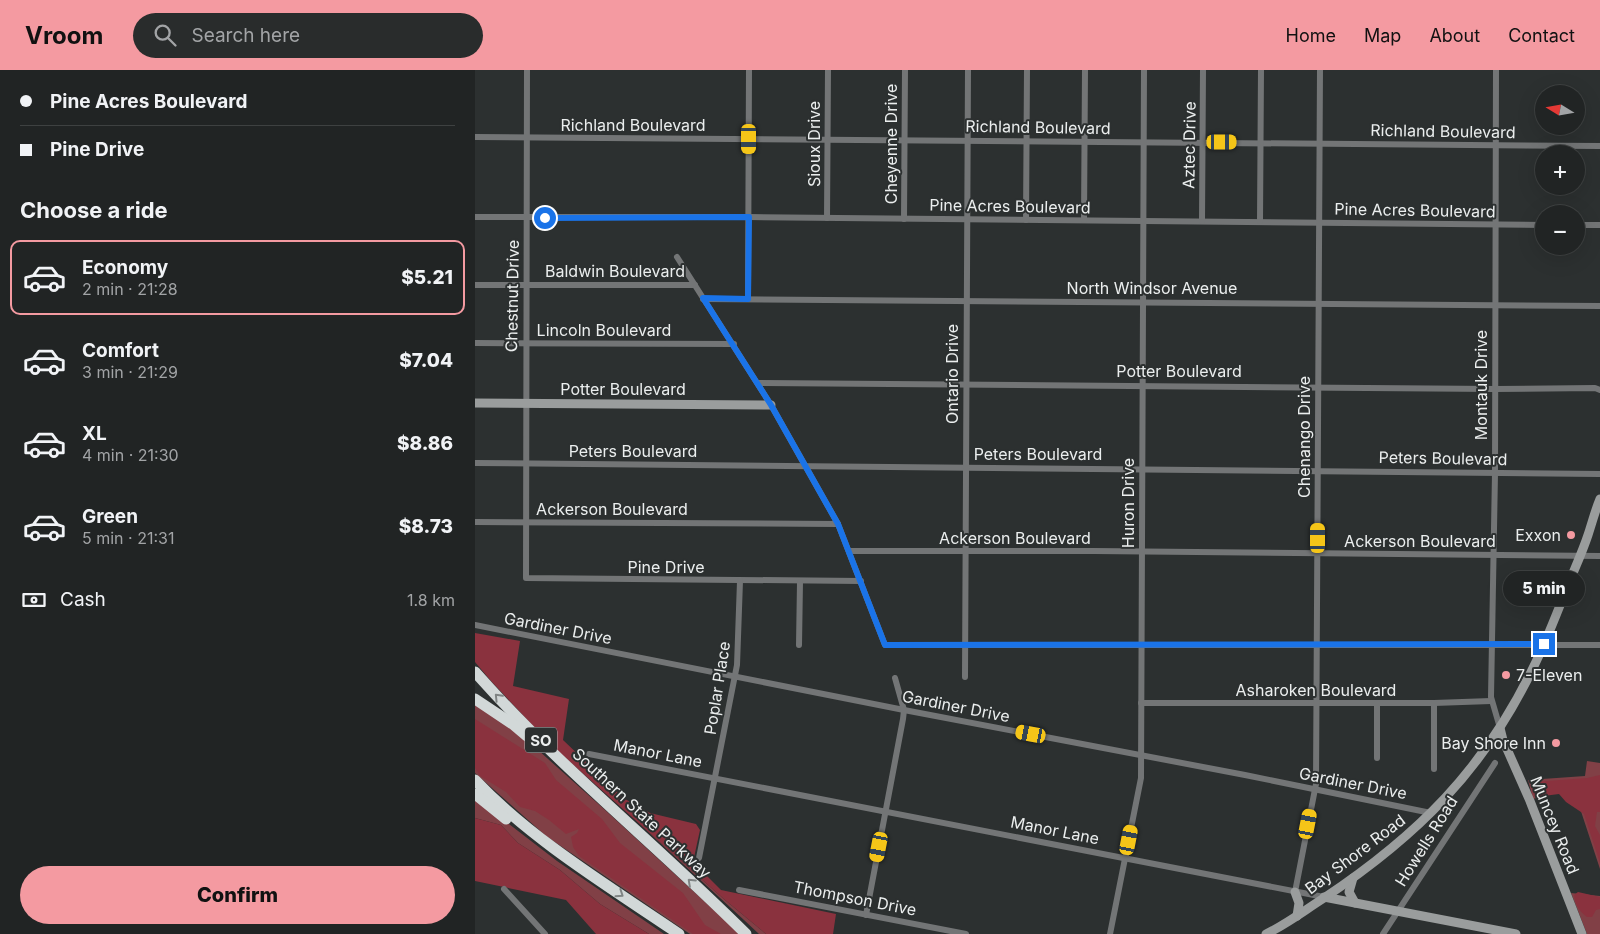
<!DOCTYPE html>
<html lang="en">
<head>
<meta charset="utf-8">
<style>
	body { margin:0; font-family:Inter,sans-serif; background:#292c2c; color:#f1f3f6; height:100vh; display:flex; flex-direction:column; font-size:19px; white-space:nowrap }
	* { box-sizing:border-box; margin:0 }
	p { font-size:16px; color:#a2a4a6 }
	.icon { flex:none; width:28px; height:28px; fill:none; stroke:currentColor; stroke-width:2; stroke-linecap:round; stroke-linejoin:round }
	.map { position:relative; flex:1; overflow:hidden }
	.sheet { display:flex; flex-direction:column; background:#212424; width:475px }
	.sheet>* { flex:none }
	.guide { display:grid; align-content:center; height:110px; padding:0 20px; background:#212424 }
	.needle { width:32px; rotate:281deg }
	.buttons { position:absolute; left:1060px; top:15px; display:grid; gap:10px }
	.buttons a { display:grid; place-items:center; width:50px; height:50px; border-radius:50%; background:#212424; box-shadow:0 5px 20px #0002,0 0 0 1px #3e4141; font-size:25px }
	.end { position:absolute; width:22px; height:22px; margin:-11px; border:6px solid #1a73e8; background:#fff; box-shadow:0 0 0 2px #fff }
	.from { border-radius:50% }
	.bubble { position:absolute; height:35px; border-radius:18px; background:#212424; box-shadow:0 5px 20px #0002,0 0 0 1px #3e4141; font-size:16px; font-weight:800; line-height:35px; text-align:center }
	.car { position:absolute; width:15px; height:30px; margin:-15px -8px; border-radius:6px; box-shadow:0 0 4px 1px #0007; background:linear-gradient(#f5c518 24%,#345 0 40%,#f5c518 0 76%,#345 0 86%,#f5c518 0) }
	.guide b { display:flex; align-items:center; gap:18px; height:48px; font-size:19px }
	.guide b+b { border-top:1px solid #3e4141 }
	.guide i { width:12px; height:12px; background:#f1f3f6 }
	ul { padding:0; list-style:none }
	li { display:flex; align-items:center; gap:15px; height:75px; margin:0 10px 8px; padding:0 10px; border:2px solid transparent; border-radius:10px }
	li div { flex:1 }
	li b { display:block; font-size:19px }
	li em { font-style:normal; font-weight:800 }
	li.on { border-color:#f49aa1 }
	li>.icon { width:45px; height:45px; stroke-width:1.5 }
	h2 { padding:0 20px; font-size:22px; line-height:60px }
	.pay { display:flex; align-items:center; gap:12px; height:55px; padding:0 20px; font-size:19px }
	.pay p { margin-inline-start:auto }
	.primary-button { display:flex; gap:10px; margin-top:auto; padding:10px 20px }
	.primary-button a { flex:1; height:58px; border-radius:30px; background:#f49aa1; color:#111; font-size:20px; font-weight:800; line-height:58px; text-align:center }
	header { display:flex; align-items:center; gap:30px; box-sizing:border-box; height:70px; padding:0 25px; background:#f49aa1; color:#111 }
	header strong { font-size:24px }
	nav { display:flex; gap:28px; margin-inline-start:auto; font-size:18px }
	.search { width:350px; height:45px; background:#292c2c; display:flex; align-items:center; gap:12px; box-sizing:border-box; padding:0 18px; border-radius:28px; color:#a2a4a6; font-size:19px }
	main { display:flex; flex:1; min-height:0 }
	.map>svg:first-child { display:block }
</style>
</head>
<body>
<header>
<strong>Vroom</strong>
<div class="search"><svg class="icon" aria-label="search" viewBox="0 0 24 24"><circle cx="10" cy="10" r="6"/><path d="M15 15l6 6"/></svg>Search here</div>
<nav><a>Home</a><a>Map</a><a>About</a><a>Contact</a></nav>
</header>
<main>
<section class="sheet">
<div class="guide">
<b><i class="from"></i>Pine Acres Boulevard</b>
<b><i></i>Pine Drive</b>
</div>
<h2>Choose a ride</h2>
<ul>
<li class="on"><svg class="icon" aria-label="car" viewBox="0 0 24 24"><path d="M5 17H2v-5l4-1 3-4h7l3 4 3 1v5h-3M9 17h6M6 11h13"/><circle cx="7" cy="17" r="2"/><circle cx="17" cy="17" r="2"/></svg><div><b>Economy</b><p>2 min · 21:28</p></div><em>$5.21</em></li>
<li><svg class="icon" aria-label="car" viewBox="0 0 24 24"><path d="M5 17H2v-5l4-1 3-4h7l3 4 3 1v5h-3M9 17h6M6 11h13"/><circle cx="7" cy="17" r="2"/><circle cx="17" cy="17" r="2"/></svg><div><b>Comfort</b><p>3 min · 21:29</p></div><em>$7.04</em></li>
<li><svg class="icon" aria-label="car" viewBox="0 0 24 24"><path d="M5 17H2v-5l4-1 3-4h7l3 4 3 1v5h-3M9 17h6M6 11h13"/><circle cx="7" cy="17" r="2"/><circle cx="17" cy="17" r="2"/></svg><div><b>XL</b><p>4 min · 21:30</p></div><em>$8.86</em></li>
<li><svg class="icon" aria-label="car" viewBox="0 0 24 24"><path d="M5 17H2v-5l4-1 3-4h7l3 4 3 1v5h-3M9 17h6M6 11h13"/><circle cx="7" cy="17" r="2"/><circle cx="17" cy="17" r="2"/></svg><div><b>Green</b><p>5 min · 21:31</p></div><em>$8.73</em></li>
</ul>
<div class="pay"><svg class="icon" aria-label="cash" viewBox="0 0 24 24"><path d="M3 7h18v10H3z"/><circle cx="12" cy="12" r="2"/></svg>Cash<p>1.8 km</p></div>
<div class="primary-button"><a>Confirm</a></div>
</section>
<div class="map">
<svg width="1125" height="864" viewBox="0 0 1125 864">
	<rect width="100%" height="100%" fill="#2c3030"/>
	<g fill="#814046">
		<polygon points="0,633 44,663 129,739 265,864 215,864 71,766 0,703"/>
		<polygon points="1112,691 1125,693 1125,799 1098,717 1058,729 1053,710 1110,706"/>
		<polygon points="0,728 82,791 189,864 174,864 125,834 85,800 43,773 26,755 0,748"/>
		<polygon points="158,748 250,830 291,864 284,864 269,850"/>
		<polygon points="1096,823 1125,826 1125,864 1112,864"/>
	</g>
	<g fill="#8a323e">
		<polygon points="0,563 45,571 38,616 94,629 88,670 150,729 175,743 221,754 225,760 218,792 246,820 361,844 358,864 291,864 250,830 76,675 16,611 0,592"/>
		<polygon points="0,649 70,693 81,710 127,749 145,773 208,823 230,855 246,864 218,864 104,786 98,777 96,767 102,763 104,759 91,764 74,750 60,741 45,737 31,722 5,706 0,698"/>
		<polygon points="1125,705 1125,742 1122,742 1120,756 1125,765 1125,793 1109,744 1091,732 1084,724 1061,727 1058,723 1056,714 1058,712 1112,708"/>
		<polygon points="0,748 26,755 43,773 85,800 125,834 174,864 121,864 91,830 0,811"/>
		<path d="M1103,822L1125,827V839L1121,840L1117,847H1112C1105,842 1100,835 1099,825Z"/>
	</g>
	<g fill="none" stroke-linecap="round" stroke-linejoin="round">
		<g stroke="#737576" stroke-width="6">
			<polyline points="52,0 51,508 386,511"/>
			<polyline points="1021,0 1020,403 1016,627 1025,658"/>
			<polyline points="0,67 1125,76"/>
			<polyline points="0,147 274,147 1069,155"/>
			<polyline points="352,148 353,0"/>
			<polyline points="429,149 430,0"/>
			<polyline points="551,150 552,0"/>
			<polyline points="609,150 610,0"/>
			<polyline points="727,151 728,0"/>
			<polyline points="785,151 786,0"/>
			<polyline points="1101,155 1125,155"/>
			<polyline points="202,187 296,335 363,454 410,575 1125,575"/>
			<polyline points="0,215 220,215"/>
			<polyline points="228,229 1125,236"/>
			<polyline points="273,229 274,0"/>
			<polyline points="0,273 259,274"/>
			<polyline points="283,313 1020,319 1120,318 1125,320"/>
			<polyline points="0,393 1125,404"/>
			<polyline points="0,452 363,454"/>
			<polyline points="374,481 619,481 1125,486"/>
			<polyline points="0,555 429,640 770,705 956,743"/>
			<polyline points="324,575 325,512"/>
			<polyline points="490,607 493,0"/>
			<polyline points="666,633 959,633 1016,631"/>
			<polyline points="114,684 849,827"/>
			<polyline points="902,688 902,633"/>
			<polyline points="959,699 959,633"/>
			<polyline points="224,788 262,595 265,511"/>
			<polyline points="29,819 70,864"/>
			<polyline points="264,820 491,864"/>
			<polyline points="820,822 841,714 845,0"/>
			<polyline points="391,845 428,649 429,640 420,608"/>
			<polyline points="635,864 666,708 669,0"/>
			<polyline points="908,864 1020,693"/>
		</g>
		<g stroke="#9a9d9d" stroke-width="9">
			<polyline points="0,333 296,335"/>
			<polyline points="1025,658 1028,670 1055,731 1107,864"/>
			<polyline points="878,808 874,822 880,833"/>
			<polyline points="820,822 824,833 822,846"/>
			<polyline points="849,827 1041,864"/>
			<path d="M791,864C812,854 830,840 849,828C942,766 1009,700 1058,598C1071,572 1081,545 1092,518C1099,500 1107,483 1113,465C1117,453 1120,441 1125,429"/>
		</g>
		<g stroke="#d2d8d8" stroke-width="11">
			<path d="M0,602C83,696 183,776 271,864"/>
			<polyline points="0,629 39,655 52,666"/>
			<path d="M0,710C57,770 135,817 204,864"/>
			<polyline points="0,724 31,749"/>
		</g>
	</g>
	<defs><path id="oneway-chevron" d="M-2-3.5L2.5 0L-2 3.5" fill="none" stroke-width="1.6" stroke-linecap="round" stroke-linejoin="round" transform="scale(1.25)"/></defs>
	<g stroke="#7f8484">
		<use href="#oneway-chevron" transform="translate(23 627) rotate(-134)"/>
		<use href="#oneway-chevron" transform="translate(216 812) rotate(-137)"/>
		<use href="#oneway-chevron" transform="translate(145 824) rotate(34)"/>
	</g>
	<g fill="none" stroke-linecap="round" stroke-linejoin="round">
		<polyline stroke="#1a73e8" stroke-width="6" points="70,148 274,147 273,229 228,228 296,335 363,454 410,575 1069,574"/>
	</g>
	<g fill="#f49aa1" stroke="#2c3030" stroke-width="2">
		<circle cx="1096" cy="465" r="5"/>
		<circle cx="1031" cy="605" r="5"/>
		<circle cx="1081" cy="673" r="5"/>
	</g>
	<g text-anchor="middle" dominant-baseline="central" stroke-width="4" stroke-linejoin="round" paint-order="stroke">
		<rect fill="#2c3030" stroke="#b2b5b5" stroke-width="1" x="50" y="657.5" width="32" height="25" rx="4"/>
		<g font-size="15" font-weight="bold" fill="#ebeeee">
			<text x="66" y="670">SO</text>
		</g>
		<g font-size="16" fill="#ebeeee" stroke="#2c3030">
			<text x="158" y="55">Richland Boulevard</text>
			<text transform="translate(563 57) rotate(1)">Richland Boulevard</text>
			<text transform="translate(968 61) rotate(1)">Richland Boulevard</text>
			<text transform="translate(339 74) rotate(-90)">Sioux Drive</text>
			<text transform="translate(416 74) rotate(-90)">Cheyenne Drive</text>
			<text transform="translate(714 75) rotate(-89)">Aztec Drive</text>
			<text transform="translate(535 136) rotate(1)">Pine Acres Boulevard</text>
			<text transform="translate(940 140) rotate(1)">Pine Acres Boulevard</text>
			<text x="140" y="201">Baldwin Boulevard</text>
			<text x="677" y="218">North Windsor Avenue</text>
			<text transform="translate(37 226) rotate(-89)">Chestnut Drive</text>
			<text x="129" y="260">Lincoln Boulevard</text>
			<text x="704" y="301">Potter Boulevard</text>
			<text transform="translate(477 304) rotate(-90)">Ontario Drive</text>
			<text transform="translate(1006 315) rotate(-90)">Montauk Drive</text>
			<text x="148" y="319">Potter Boulevard</text>
			<text transform="translate(829 367) rotate(-90)">Chenango Drive</text>
			<text x="158" y="381">Peters Boulevard</text>
			<text x="563" y="384">Peters Boulevard</text>
			<text transform="translate(968 388) rotate(1)">Peters Boulevard</text>
			<text transform="translate(653 433) rotate(-90)">Huron Drive</text>
			<text x="137" y="439">Ackerson Boulevard</text>
			<text x="540" y="468">Ackerson Boulevard</text>
			<text x="945" y="471">Ackerson Boulevard</text>
			<text x="191" y="497">Pine Drive</text>
			<text transform="translate(83 558) rotate(11)">Gardiner Drive</text>
			<text transform="translate(242 618) rotate(-81)">Poplar Place</text>
			<text x="841" y="620">Asharoken Boulevard</text>
			<text transform="translate(481 636) rotate(11)">Gardiner Drive</text>
			<text transform="translate(183 683) rotate(11)">Manor Lane</text>
			<text transform="translate(878 713) rotate(11)">Gardiner Drive</text>
			<text transform="translate(167 743) rotate(43)">Southern State Parkway</text>
			<text transform="translate(1080 755) rotate(68)">Muncey Road</text>
			<text transform="translate(580 760) rotate(11)">Manor Lane</text>
			<text transform="translate(951 771) rotate(-58)">Howells Road</text>
			<text transform="translate(880 784) rotate(-37)">Bay Shore Road</text>
			<text transform="translate(380 828) rotate(11)">Thompson Drive</text>
		</g>
		<g font-size="16" fill="#ebeeee" stroke="#2c3030" text-anchor="end">
			<text x="1086" y="465">Exxon</text>
			<text x="1041" y="605" text-anchor="start">7-Eleven</text>
			<text x="1071" y="673">Bay Shore Inn</text>
		</g>
	</g>
</svg>
<div class="buttons">
<a><svg class="needle" viewBox="-14 -14 28 28"><path d="M0-13l5 13h-10z" fill="#e53935"/><path d="M0 13l5-13h-10z" fill="#a2a4a6"/></svg></a>
<a>+</a>
<a>−</a>
</div>
<i class="end from" style="left:70px;top:148px"></i>
<i class="end" style="left:1069px;top:574px"></i>
<div class="bubble" style="left:1028px;top:501px;width:82px">5 min</div>
<i class="car" style="left:274px;top:69px;rotate:180deg"></i>
<i class="car" style="left:747px;top:72px;rotate:90deg"></i>
<i class="car" style="left:843px;top:468px;rotate:0deg"></i>
<i class="car" style="left:556px;top:664px;rotate:281deg"></i>
<i class="car" style="left:833px;top:754px;rotate:11deg"></i>
<i class="car" style="left:654px;top:770px;rotate:11deg"></i>
<i class="car" style="left:404px;top:777px;rotate:191deg"></i>
</div>
</main>
</body>
</html>
